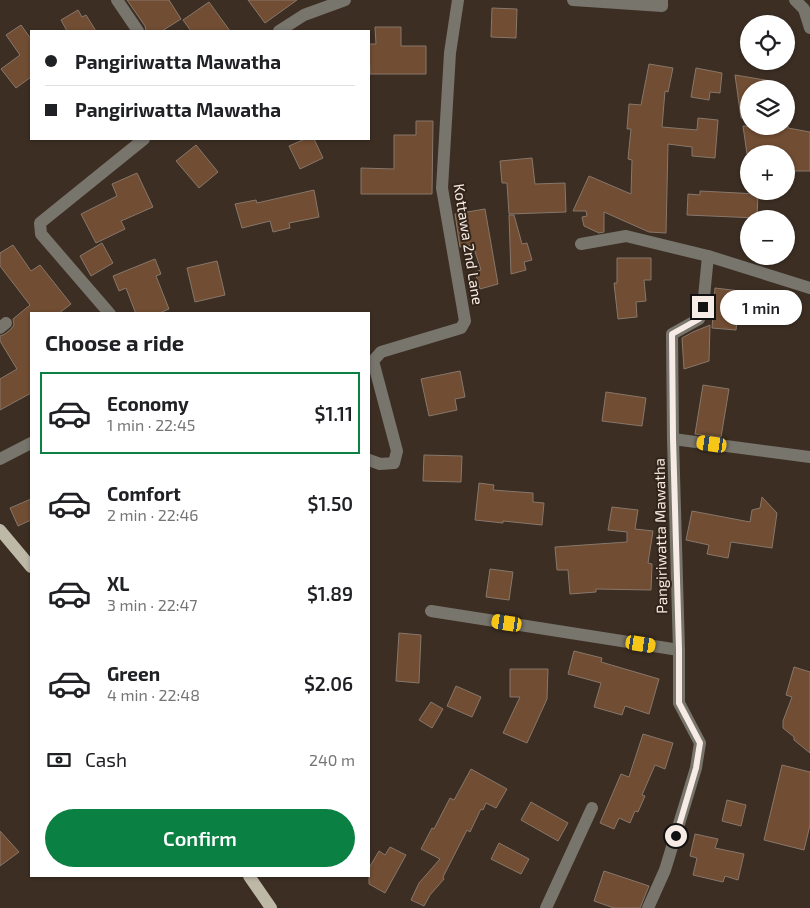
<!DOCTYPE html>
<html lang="en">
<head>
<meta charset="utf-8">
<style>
	body { margin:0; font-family:"Exo 2",sans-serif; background:#f6f6f6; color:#202124; height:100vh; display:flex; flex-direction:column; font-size:19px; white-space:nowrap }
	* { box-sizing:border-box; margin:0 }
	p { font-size:16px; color:#757577 }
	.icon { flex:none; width:28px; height:28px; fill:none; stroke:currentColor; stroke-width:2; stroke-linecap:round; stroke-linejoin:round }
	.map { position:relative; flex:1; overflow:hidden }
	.sheet { position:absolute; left:30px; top:312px; width:340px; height:565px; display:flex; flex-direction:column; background:#fff; border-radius:0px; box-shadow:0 1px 4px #0004 }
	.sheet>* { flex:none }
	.banner { position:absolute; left:30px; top:30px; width:340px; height:110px; border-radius:0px; box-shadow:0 1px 4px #0004; display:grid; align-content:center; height:110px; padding:0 15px; background:#fff }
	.tools { position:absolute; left:740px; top:15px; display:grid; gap:10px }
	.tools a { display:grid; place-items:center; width:55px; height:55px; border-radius:50%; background:#fff; box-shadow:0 1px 4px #0004; font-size:25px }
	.end { position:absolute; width:22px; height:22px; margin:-11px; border:6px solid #f6ece5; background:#111; box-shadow:0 0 0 2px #111 }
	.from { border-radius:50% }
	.bubble { position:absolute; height:35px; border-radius:18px; background:#fff; box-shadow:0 1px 4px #0004; font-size:16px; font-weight:600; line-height:35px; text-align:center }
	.car { position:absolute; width:15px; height:30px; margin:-15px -8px; border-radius:6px; box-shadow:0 0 4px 1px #0007; background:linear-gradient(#f5c518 24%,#345 0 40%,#f5c518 0 76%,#345 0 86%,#f5c518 0) }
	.banner b { display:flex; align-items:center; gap:18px; height:48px; font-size:19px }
	.banner b+b { border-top:1px solid #e0e0e0 }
	.banner i { width:12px; height:12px; background:#202124 }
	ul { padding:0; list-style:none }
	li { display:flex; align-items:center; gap:15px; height:82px; margin:0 10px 8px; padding:0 5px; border:2px solid transparent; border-radius:0px }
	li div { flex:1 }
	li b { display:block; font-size:19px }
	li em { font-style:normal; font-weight:600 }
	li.current { border-color:#0b8043 }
	li>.icon { width:45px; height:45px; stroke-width:1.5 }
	h2 { padding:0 15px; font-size:22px; line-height:60px }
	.pay { display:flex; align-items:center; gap:12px; height:55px; padding:0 15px; font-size:19px }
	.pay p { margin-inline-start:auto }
	.primary-button { display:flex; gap:10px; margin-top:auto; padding:10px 15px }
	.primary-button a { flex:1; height:58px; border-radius:30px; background:#0b8043; color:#fff; font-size:20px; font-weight:600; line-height:58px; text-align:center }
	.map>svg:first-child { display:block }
</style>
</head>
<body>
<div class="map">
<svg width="810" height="908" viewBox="0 0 810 908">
	<rect width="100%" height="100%" fill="#3c2e23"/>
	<g fill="#704d33" stroke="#88776a">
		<polygon points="127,0 169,0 181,19 162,31 146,31 145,26"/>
		<polygon points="248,0 297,0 265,23"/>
		<polygon points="209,2 230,31 191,31 183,20"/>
		<polygon points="492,8 517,9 516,38 491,37"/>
		<polygon points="78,10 82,17 86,15 96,31 67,31 61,20"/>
		<polygon points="21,25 31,39 31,77 16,88 1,69 20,55 6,35"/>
		<polygon points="375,27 401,27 401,46 426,46 426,74 370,74 369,44 376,44"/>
		<polygon points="649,64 673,68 668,92 665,91 662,127 697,130 698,118 718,120 715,158 692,156 692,147 668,144 666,233 649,232 604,212 604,232 599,233 584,226 582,217 587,216 586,211 573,211 589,176 631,194 632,160 628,159 631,129 627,129 629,104 641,105"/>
		<polygon points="696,68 722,73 720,93 710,92 709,100 691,97"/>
		<polygon points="735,75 777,82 776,89 749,89 749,118 741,118"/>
		<polygon points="416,121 433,121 432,194 361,194 361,168 394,169 394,135 416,135"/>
		<polygon points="743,126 788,126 788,128 810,132 810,171 786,171 786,154 747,154"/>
		<polygon points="305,139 314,139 323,158 300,169 289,146"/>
		<polygon points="196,145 218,172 199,188 176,161"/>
		<polygon points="532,158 535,184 565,183 566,212 509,214 507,183 502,183 500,161"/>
		<polygon points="137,173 153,207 121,221 125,229 96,243 81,214 117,196 112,184"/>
		<polygon points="314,190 319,217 289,223 290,228 273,232 270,221 242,228 235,204 256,200 257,203"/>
		<polygon points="700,191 758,194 757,218 687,215 688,194 700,195"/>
		<polygon points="485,209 498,284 480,289 475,272 481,270 473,245 460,247 455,214"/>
		<polygon points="509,215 514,215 522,244 527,243 532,260 524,262 526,270 511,274"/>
		<polygon points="102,243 113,263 91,276 80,256"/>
		<polygon points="13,245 31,271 40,265 71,304 58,314 31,314 31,393 0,410 0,379 17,369 0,341 0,336 5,334 11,329 14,325 13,319 30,305 0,266 0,253"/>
		<polygon points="617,258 651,258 651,280 644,280 646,301 636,302 637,317 618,319 614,283 617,283"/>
		<polygon points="155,259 161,274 156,276 169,309 157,314 136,314 126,288 119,291 113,276"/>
		<polygon points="217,261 225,295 195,302 187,268"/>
		<polygon points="715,288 740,291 736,330 712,328"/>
		<polygon points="710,325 709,361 684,369 682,338 693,332"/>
		<polygon points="460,371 465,397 455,399 457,410 429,416 421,379"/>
		<polygon points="703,385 729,389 721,437 695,434"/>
		<polygon points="606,392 646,398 642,426 602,421"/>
		<polygon points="424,455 462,456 461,482 423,481"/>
		<polygon points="479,483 494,485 493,490 533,493 533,502 544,503 542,525 503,521 503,523 475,520"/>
		<polygon points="762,497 777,513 772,548 731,542 728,558 707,554 709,545 686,540 692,511 750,522 752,510 760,508"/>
		<polygon points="31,499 31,520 18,526 10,508"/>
		<polygon points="612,507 638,510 635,529 653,531 648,563 652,564 651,590 596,589 596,592 570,594 568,570 557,570 555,547 627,542 627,532 608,530"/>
		<polygon points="490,569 513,572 509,600 486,597"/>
		<polygon points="399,633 421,635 419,683 396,681"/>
		<polygon points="574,651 602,658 601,662 659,679 649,714 625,706 622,715 594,707 601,683 568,674"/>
		<polygon points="794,667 810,672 810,753 794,740 794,737 783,728 783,721 792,697 786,695"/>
		<polygon points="510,669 548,669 547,699 527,743 503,733 520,697 510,697"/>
		<polygon points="456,686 481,697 472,717 447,706"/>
		<polygon points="431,702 443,709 432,728 419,720"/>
		<polygon points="643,734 673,743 665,769 655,765 642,795 645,796 638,812 635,811 630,823 619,818 614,829 600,823 621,774 629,777"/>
		<polygon points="782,765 810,772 810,825 804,850 764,840"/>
		<polygon points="471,769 507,789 496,808 486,803 483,810 481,809 470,832 467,830 443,877 444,879 430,895 424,906 411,900 419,883 440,859 421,849 432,828 434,829 450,798 454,800"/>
		<polygon points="727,800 746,805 741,826 722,821"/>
		<polygon points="531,802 568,823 558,841 521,820"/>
		<polygon points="0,831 19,852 0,866"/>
		<polygon points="695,834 718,839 715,848 744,854 738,880 725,876 723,882 693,875 697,858 690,856"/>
		<polygon points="499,843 529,859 521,874 491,859"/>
		<polygon points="390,847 406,855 385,893 369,884 369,868 379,851 385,855"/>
		<polygon points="604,871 649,886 640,908 614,908 594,901"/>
	</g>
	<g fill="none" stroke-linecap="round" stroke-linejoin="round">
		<g stroke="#78756d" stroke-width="12">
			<polyline points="117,0 138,31"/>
			<polyline points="573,0 662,6 662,0"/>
			<polyline points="795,0 804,9 810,28"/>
			<polyline points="279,31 304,15 345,0"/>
			<polyline points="581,244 626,236 708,256 810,288"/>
			<polyline points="110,314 41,234 40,223 144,139"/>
			<polyline points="0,328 6,323"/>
			<polyline points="673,439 810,457"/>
			<polyline points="0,459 31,443"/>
			<polyline points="369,460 380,464 394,463 397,451 373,361 381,352 461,328 465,321 442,188 450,53 458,0"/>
			<polyline points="431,611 679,650"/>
			<polyline points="546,908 592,808"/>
			<polyline points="648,908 665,870 696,768 700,743 679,703 679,650 673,439 672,334 699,319 703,307 708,256"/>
		</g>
		<g stroke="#beb8a7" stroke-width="12">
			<polyline points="0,530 31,567"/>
			<polyline points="249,876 271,908"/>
		</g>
	</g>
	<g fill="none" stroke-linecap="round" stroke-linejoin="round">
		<polyline stroke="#f6ece5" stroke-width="6" points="676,836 696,768 700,743 679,703 679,650 673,438 672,334 699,319 703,307"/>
	</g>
	<g text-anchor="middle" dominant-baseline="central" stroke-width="4" stroke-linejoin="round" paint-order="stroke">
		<g font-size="15" fill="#f6ece5" stroke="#322419">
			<text transform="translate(469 244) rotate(81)">Kottawa 2nd Lane</text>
			<text transform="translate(660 536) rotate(-91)">Pangiriwatta Mawatha</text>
		</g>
	</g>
</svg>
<div class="tools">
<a><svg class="icon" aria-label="locate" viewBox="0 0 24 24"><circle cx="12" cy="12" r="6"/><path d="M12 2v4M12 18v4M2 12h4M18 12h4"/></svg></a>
<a><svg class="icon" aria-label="layers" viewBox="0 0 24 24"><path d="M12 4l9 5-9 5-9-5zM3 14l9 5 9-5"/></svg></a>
<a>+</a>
<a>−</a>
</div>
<i class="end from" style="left:676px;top:836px"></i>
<i class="end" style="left:703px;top:307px"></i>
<div class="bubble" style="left:720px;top:290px;width:82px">1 min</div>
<i class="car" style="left:712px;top:444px;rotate:278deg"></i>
<i class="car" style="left:507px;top:623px;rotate:279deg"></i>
<i class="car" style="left:641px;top:644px;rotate:99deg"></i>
<div class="banner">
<b><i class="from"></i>Pangiriwatta Mawatha</b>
<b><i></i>Pangiriwatta Mawatha</b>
</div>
<section class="sheet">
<h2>Choose a ride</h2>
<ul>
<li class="current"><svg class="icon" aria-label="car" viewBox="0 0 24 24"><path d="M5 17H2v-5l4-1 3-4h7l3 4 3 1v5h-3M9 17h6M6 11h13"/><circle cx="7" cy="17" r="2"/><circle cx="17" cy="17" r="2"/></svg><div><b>Economy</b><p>1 min · 22:45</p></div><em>$1.11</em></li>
<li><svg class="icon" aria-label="car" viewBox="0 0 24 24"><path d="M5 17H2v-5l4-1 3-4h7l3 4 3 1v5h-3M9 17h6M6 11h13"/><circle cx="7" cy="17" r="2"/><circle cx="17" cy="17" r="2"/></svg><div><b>Comfort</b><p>2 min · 22:46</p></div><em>$1.50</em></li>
<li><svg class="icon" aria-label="car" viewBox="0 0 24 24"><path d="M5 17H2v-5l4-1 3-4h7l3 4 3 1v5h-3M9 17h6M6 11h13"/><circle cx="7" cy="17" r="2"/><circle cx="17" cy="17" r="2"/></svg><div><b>XL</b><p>3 min · 22:47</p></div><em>$1.89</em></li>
<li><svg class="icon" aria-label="car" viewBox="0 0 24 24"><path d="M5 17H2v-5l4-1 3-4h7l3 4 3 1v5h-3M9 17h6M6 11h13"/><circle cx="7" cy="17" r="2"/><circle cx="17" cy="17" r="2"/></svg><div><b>Green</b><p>4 min · 22:48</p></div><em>$2.06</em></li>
</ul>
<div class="pay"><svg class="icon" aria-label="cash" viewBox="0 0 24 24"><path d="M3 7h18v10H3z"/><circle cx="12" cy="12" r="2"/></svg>Cash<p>240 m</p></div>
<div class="primary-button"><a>Confirm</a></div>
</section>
</div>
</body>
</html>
